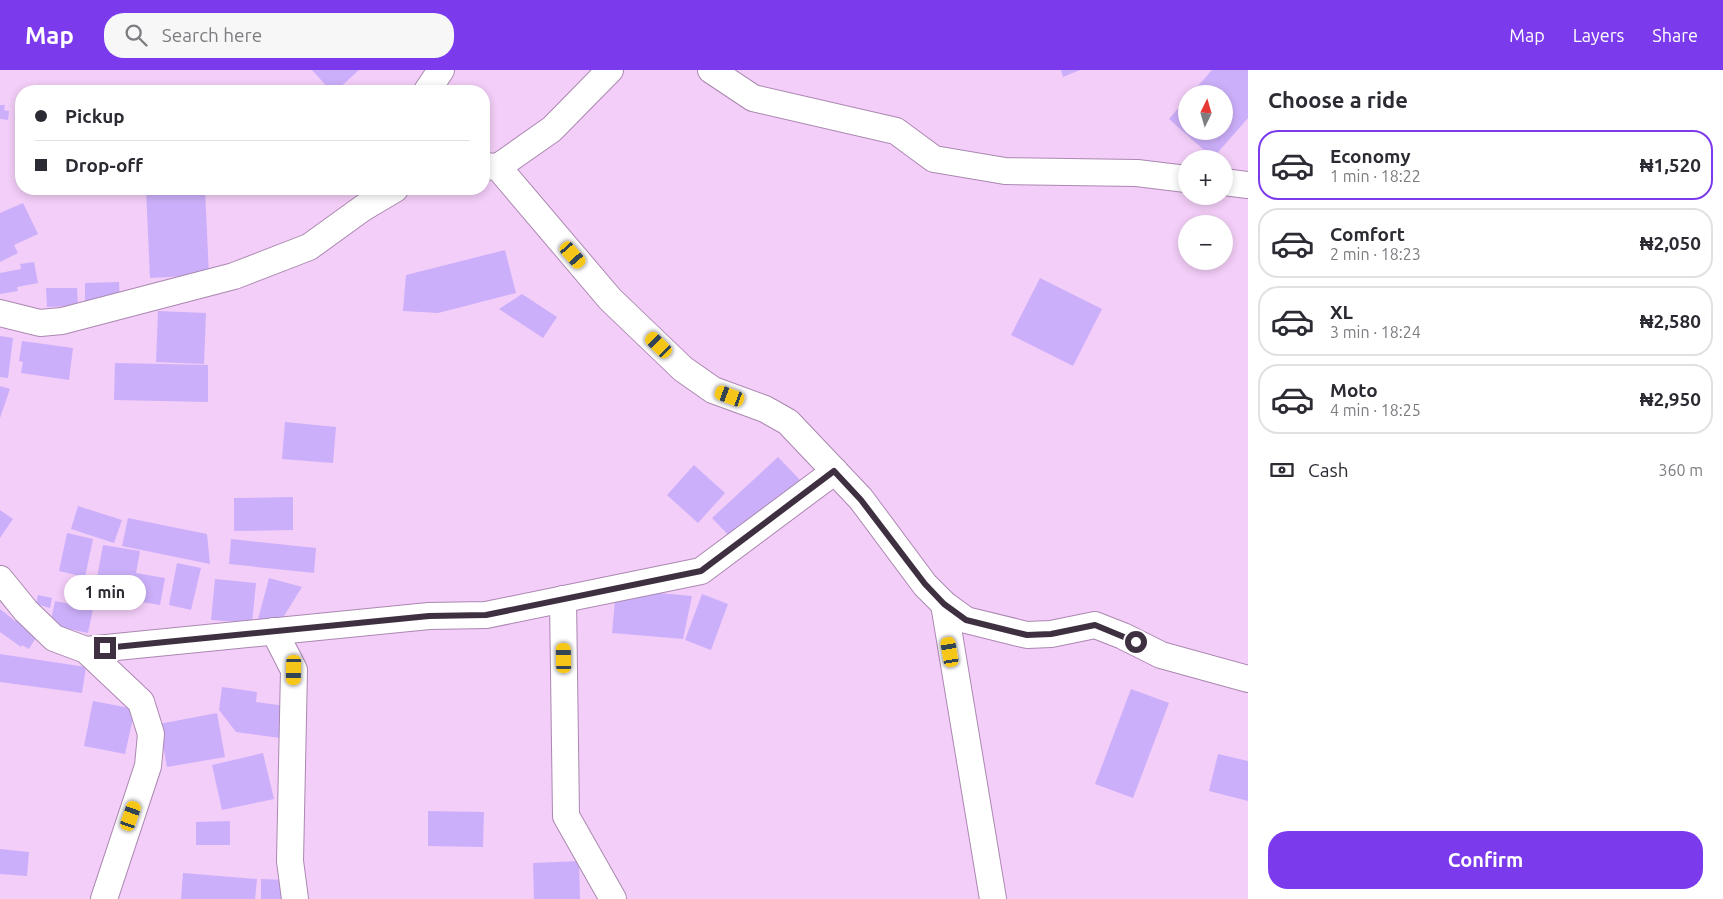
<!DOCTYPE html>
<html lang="en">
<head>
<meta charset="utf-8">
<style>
	body { margin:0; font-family:Ubuntu,sans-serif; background:#f7f7f7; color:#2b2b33; height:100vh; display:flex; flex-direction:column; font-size:19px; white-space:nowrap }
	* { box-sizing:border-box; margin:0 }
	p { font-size:16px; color:#7c7c81 }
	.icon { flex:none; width:28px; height:28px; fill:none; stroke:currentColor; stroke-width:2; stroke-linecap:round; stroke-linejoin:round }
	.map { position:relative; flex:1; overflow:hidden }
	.side { display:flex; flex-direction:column; background:#fff; width:475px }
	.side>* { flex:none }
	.banner { position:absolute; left:15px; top:15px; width:475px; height:110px; border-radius:20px; box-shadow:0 2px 8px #0003; display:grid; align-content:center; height:110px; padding:0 20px; background:#fff }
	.needle { width:32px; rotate:5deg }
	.tools { position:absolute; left:1178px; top:15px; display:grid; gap:10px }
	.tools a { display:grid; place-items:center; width:55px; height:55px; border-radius:50%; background:#fff; box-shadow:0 2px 8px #0003; font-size:25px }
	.end { position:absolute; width:22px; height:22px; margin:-11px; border:6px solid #3f3041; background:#fff; box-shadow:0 0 0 2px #fff }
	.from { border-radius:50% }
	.bubble { position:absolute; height:35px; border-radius:18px; background:#fff; box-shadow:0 2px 8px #0003; font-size:16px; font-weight:700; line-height:35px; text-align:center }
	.car { position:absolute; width:15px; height:30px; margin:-15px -8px; border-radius:6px; box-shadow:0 0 4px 1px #0007; background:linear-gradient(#f5c518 24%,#345 0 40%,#f5c518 0 76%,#345 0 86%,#f5c518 0) }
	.banner b { display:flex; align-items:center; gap:18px; height:48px; font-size:19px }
	.banner b+b { border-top:1px solid #e1e1e2 }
	.banner i { width:12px; height:12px; background:#2b2b33 }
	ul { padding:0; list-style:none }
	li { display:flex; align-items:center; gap:15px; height:70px; margin:0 10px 8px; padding:0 10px; border:2px solid #e1e1e2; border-radius:20px }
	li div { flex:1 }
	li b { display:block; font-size:19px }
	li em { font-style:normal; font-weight:700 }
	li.on { border-color:#7c3aed }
	li>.icon { width:45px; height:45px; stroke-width:1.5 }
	h2 { padding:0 20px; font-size:22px; line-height:60px }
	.pay { display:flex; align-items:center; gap:12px; height:55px; padding:0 20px; font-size:19px }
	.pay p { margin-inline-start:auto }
	.button { display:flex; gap:10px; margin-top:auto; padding:10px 20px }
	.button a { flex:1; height:58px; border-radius:20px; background:#7c3aed; color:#fff; font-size:20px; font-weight:700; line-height:58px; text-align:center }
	header { display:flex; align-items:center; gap:30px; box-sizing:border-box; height:70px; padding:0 25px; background:#7c3aed; color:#fff }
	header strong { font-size:24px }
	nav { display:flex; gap:28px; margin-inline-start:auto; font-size:18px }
	.search { width:350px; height:45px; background:#f7f7f7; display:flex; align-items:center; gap:12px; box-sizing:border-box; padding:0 18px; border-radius:20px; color:#7c7c81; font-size:19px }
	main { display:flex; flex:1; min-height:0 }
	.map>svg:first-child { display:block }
</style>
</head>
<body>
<header>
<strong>Map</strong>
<div class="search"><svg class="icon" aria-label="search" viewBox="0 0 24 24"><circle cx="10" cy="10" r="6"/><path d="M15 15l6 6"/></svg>Search here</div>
<nav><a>Map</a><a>Layers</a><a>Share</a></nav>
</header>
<main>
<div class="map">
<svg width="1248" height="829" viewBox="0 0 1248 829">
	<rect width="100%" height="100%" fill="#f3cef8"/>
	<g fill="#ccaffa">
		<polygon points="312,0 359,0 336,21 331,21"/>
		<polygon points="1061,0 1080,0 1063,7"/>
		<polygon points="1212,0 1248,0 1248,48 1213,88 1169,49 1186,29 1186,61 1224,61 1224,24 1191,24"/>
		<polygon points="0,35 5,35 4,40 9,41 8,50 0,49"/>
		<polygon points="146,119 205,119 209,205 150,208"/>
		<polygon points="23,133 38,164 14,175 18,183 0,192 0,143"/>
		<polygon points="505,180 516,223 438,243 403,241 406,205"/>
		<polygon points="34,192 38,213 17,217 18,221 0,224 0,203 21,199 20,194"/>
		<polygon points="1040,208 1102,239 1073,296 1011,265"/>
		<polygon points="119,212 120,231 85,232 85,213"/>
		<polygon points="46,218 77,218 78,236 47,237"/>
		<polygon points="522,224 557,247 543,268 499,239"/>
		<polygon points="158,241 206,243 204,294 156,292"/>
		<polygon points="0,266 13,268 8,308 0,307"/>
		<polygon points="22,271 73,278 69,310 21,303 23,292 19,291"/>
		<polygon points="115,293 208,295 208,332 114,330"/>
		<polygon points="0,316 10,319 0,348"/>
		<polygon points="285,352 336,357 333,393 282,389"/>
		<polygon points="778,387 800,410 734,471 712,448"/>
		<polygon points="694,395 725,423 698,453 667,425"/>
		<polygon points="293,427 293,460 234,461 234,428"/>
		<polygon points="78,436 122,450 114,473 71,459"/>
		<polygon points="0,440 13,449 0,468"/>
		<polygon points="128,448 207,464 210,494 122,476"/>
		<polygon points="67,463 93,469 85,507 59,501"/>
		<polygon points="231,469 316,478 314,503 229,494"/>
		<polygon points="103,475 140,481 136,503 165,508 160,535 94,524"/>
		<polygon points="177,493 201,498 191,540 169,535"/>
		<polygon points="269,508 302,517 279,554 257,553"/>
		<polygon points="215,509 256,513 252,553 211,550"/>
		<polygon points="616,519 692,526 683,569 612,563"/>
		<polygon points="702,524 728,534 711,580 685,570"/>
		<polygon points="38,525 52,528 50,538 36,534"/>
		<polygon points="55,531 93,539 88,563 50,555"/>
		<polygon points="0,539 15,551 17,548 38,564 29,579 22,575 21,577 0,562"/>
		<polygon points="0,584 86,597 82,623 0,612"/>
		<polygon points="222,617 257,622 256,632 293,637 288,669 236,662 219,640"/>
		<polygon points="1131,619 1169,633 1133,728 1095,714"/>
		<polygon points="93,631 135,639 125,684 84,676"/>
		<polygon points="217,643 225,687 167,697 159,654"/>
		<polygon points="263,683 274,729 222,740 212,695"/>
		<polygon points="1218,684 1248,691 1248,731 1209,721"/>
		<polygon points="428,741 484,742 483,777 428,776"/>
		<polygon points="230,751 230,775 196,775 196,752"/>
		<polygon points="0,779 29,782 27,806 0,804"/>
		<polygon points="579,791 580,829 534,829 533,793"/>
		<polygon points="183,803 257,809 255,829 181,829"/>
		<polygon points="261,809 288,810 288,829 261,829"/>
	</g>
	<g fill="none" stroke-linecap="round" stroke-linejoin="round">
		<g stroke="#aa88b0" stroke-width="28">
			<g id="minor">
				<polyline points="711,0 753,28 896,61 934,89 1005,101 1137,103 1186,109"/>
				<polyline points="427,21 441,0"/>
				<polyline points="484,96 498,97 610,229 683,299 713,320 765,339 788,352 861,429 925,515 944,534 966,550 1027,565 1051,564 1095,555 1123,566 1161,585 1248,609"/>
				<polyline points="498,97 552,59 610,0"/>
				<polyline points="1224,112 1248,115"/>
				<polyline points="0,243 40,253 62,251 234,206 309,177 363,138 395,119"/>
				<polyline points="0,509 26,541 54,568 86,580 141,632 151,664 148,696 104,829"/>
				<polyline points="563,529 566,746 613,829"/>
				<polyline points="944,534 993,829"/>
				<polyline points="274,561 294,600 290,791 295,829"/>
				<polyline points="86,580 429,546 486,545 701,501 835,401"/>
			</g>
		</g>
		<use href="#minor" stroke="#fff" stroke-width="26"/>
	</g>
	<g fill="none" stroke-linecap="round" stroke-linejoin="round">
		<polyline stroke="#3f3041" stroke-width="6" points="105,578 429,546 486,545 701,501 834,401 861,430 925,514 944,534 966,550 1027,565 1051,564 1095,555 1136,572"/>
	</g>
</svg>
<div class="tools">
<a><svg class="needle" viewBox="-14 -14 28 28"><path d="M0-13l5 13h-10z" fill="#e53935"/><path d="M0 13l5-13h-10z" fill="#7c7c81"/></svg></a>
<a>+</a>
<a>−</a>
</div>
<i class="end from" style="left:1136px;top:572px"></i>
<i class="end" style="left:105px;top:578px"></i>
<div class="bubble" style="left:64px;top:505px;width:82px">1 min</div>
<i class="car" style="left:573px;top:185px;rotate:139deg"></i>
<i class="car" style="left:659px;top:275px;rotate:314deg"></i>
<i class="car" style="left:730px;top:326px;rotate:290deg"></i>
<i class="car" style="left:950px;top:582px;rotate:350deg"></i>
<i class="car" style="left:564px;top:588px;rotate:359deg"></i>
<i class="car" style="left:294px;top:600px;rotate:181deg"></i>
<i class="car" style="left:131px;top:746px;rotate:19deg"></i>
<div class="banner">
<b><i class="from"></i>Pickup</b>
<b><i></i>Drop-off</b>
</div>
</div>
<section class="side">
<h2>Choose a ride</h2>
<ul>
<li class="on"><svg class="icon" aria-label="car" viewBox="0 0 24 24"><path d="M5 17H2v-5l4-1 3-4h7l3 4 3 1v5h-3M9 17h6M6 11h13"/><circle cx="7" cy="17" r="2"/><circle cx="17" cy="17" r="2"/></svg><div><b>Economy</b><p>1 min · 18:22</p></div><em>₦1,520</em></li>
<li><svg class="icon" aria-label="car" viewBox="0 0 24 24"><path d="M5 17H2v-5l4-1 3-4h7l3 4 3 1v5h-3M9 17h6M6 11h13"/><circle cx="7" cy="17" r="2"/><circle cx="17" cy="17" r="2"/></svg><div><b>Comfort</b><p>2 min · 18:23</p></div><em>₦2,050</em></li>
<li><svg class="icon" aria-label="car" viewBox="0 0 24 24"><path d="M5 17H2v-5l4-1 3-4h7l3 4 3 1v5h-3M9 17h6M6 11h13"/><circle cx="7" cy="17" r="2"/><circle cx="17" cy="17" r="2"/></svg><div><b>XL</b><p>3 min · 18:24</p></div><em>₦2,580</em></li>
<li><svg class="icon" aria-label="car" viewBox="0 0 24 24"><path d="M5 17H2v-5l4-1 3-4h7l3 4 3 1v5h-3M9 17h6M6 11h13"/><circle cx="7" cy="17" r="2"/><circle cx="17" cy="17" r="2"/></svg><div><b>Moto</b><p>4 min · 18:25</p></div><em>₦2,950</em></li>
</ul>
<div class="pay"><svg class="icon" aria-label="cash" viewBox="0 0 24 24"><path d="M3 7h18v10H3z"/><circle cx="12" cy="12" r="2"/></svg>Cash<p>360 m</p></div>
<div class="button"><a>Confirm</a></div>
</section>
</main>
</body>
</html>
